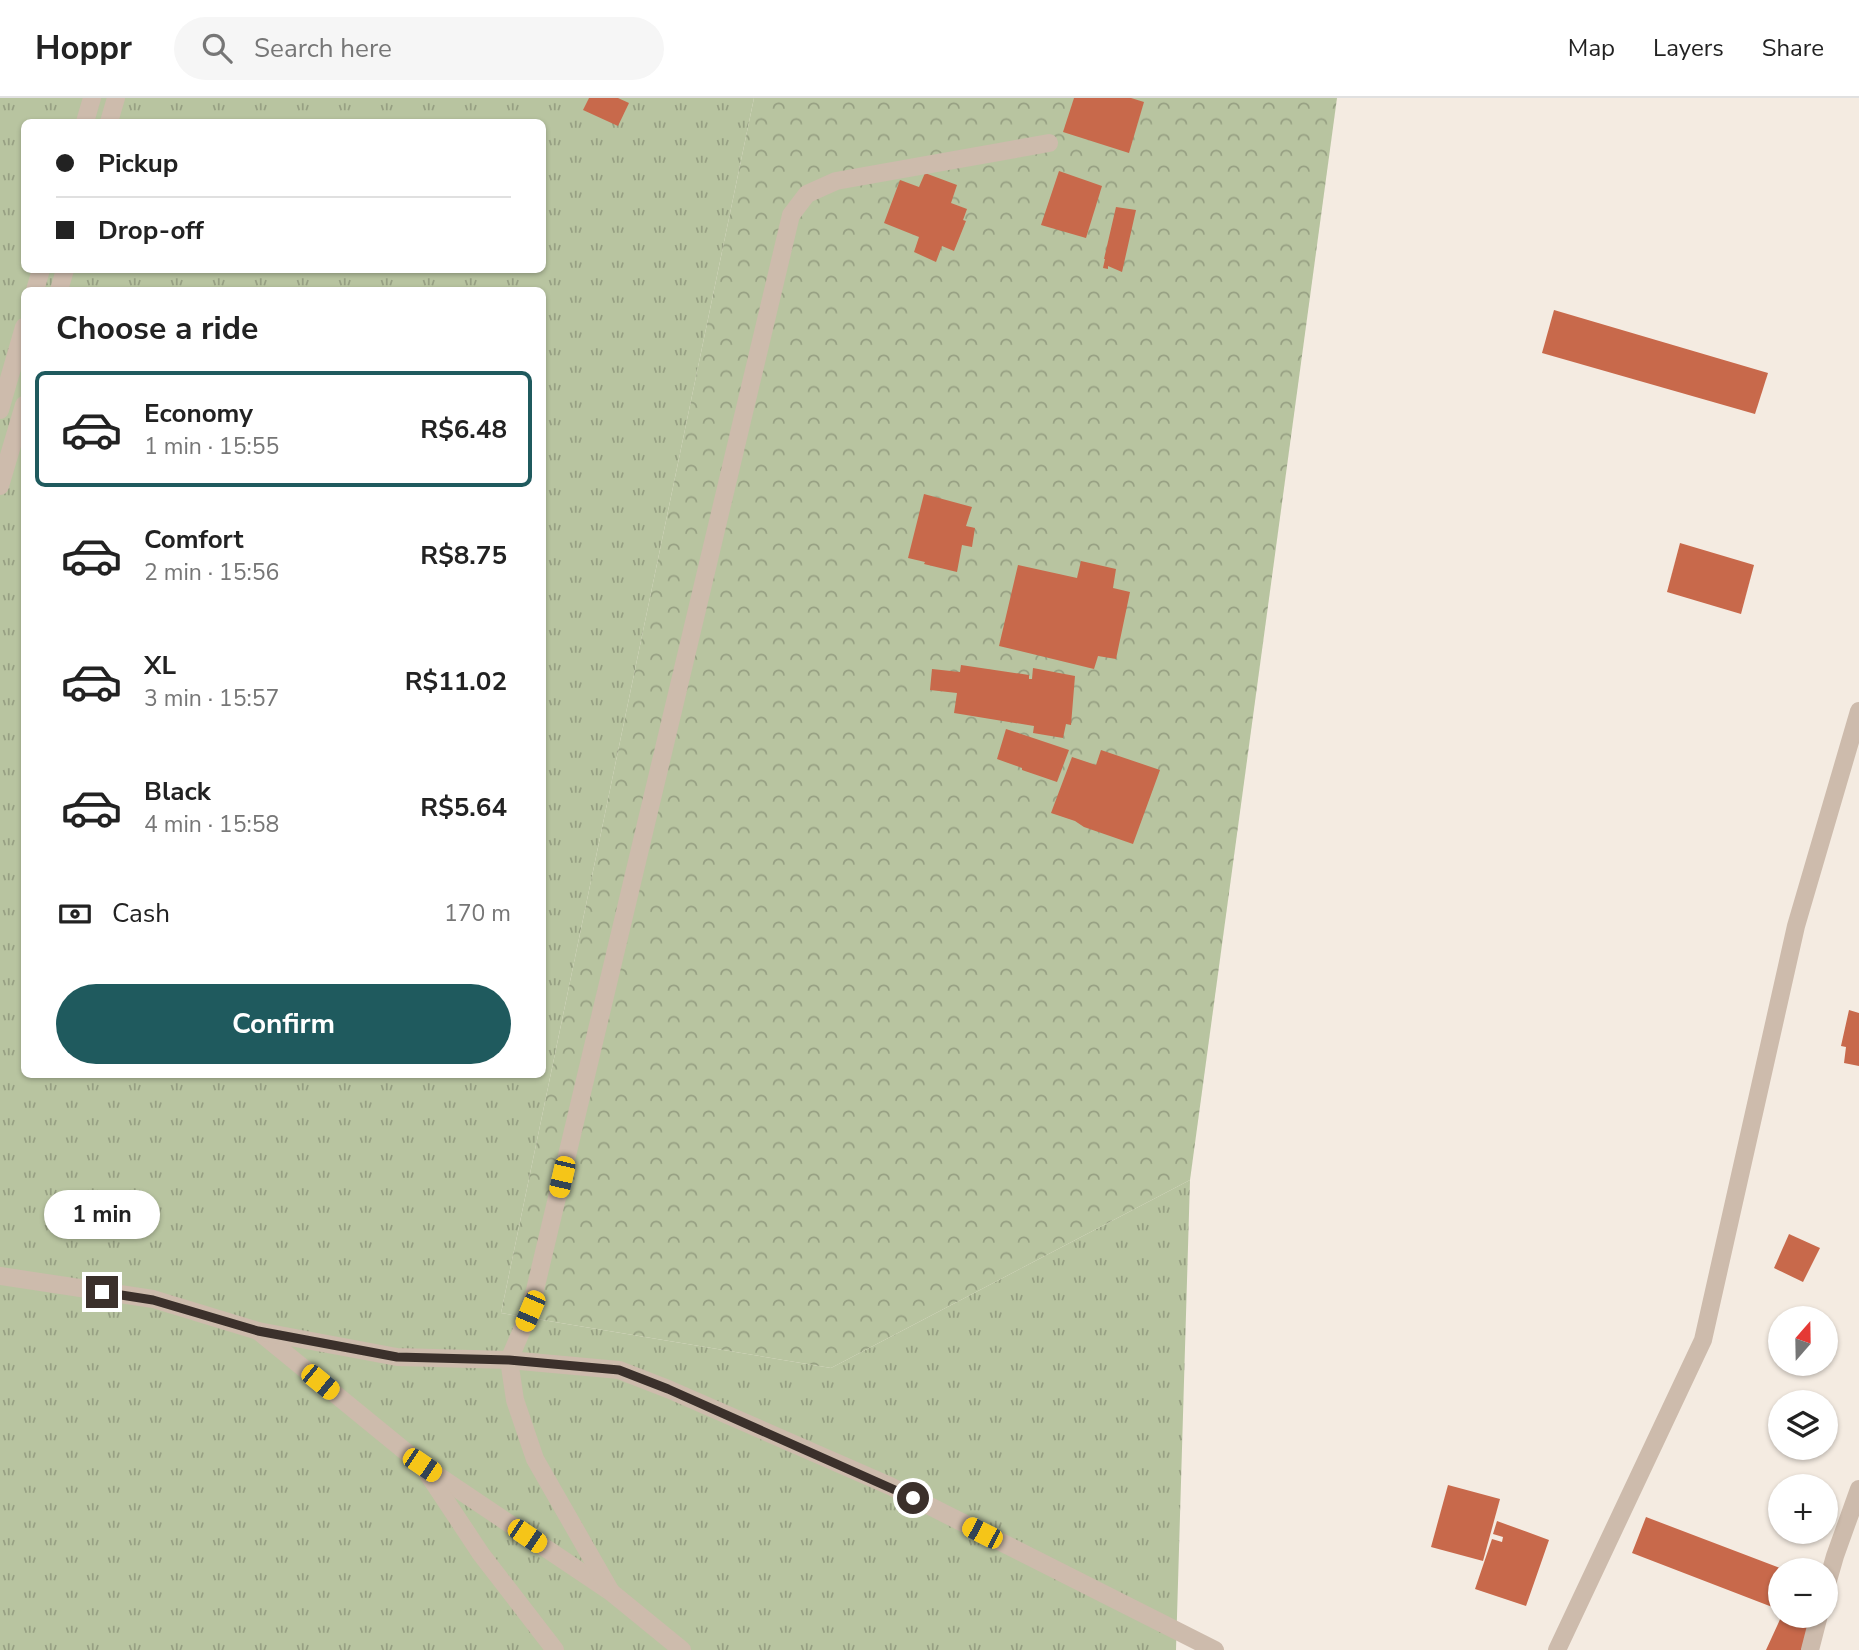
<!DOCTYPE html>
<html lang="en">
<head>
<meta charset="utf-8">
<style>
	body { margin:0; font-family:"Nunito Sans",sans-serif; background:#f6f6f6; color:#222; height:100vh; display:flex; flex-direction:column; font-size:26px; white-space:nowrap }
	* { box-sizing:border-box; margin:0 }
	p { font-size:23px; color:#767676 }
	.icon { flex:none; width:38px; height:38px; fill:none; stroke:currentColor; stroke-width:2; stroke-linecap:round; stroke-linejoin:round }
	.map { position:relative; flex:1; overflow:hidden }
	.side { position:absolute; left:21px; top:189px; width:525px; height:791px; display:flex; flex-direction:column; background:#fff; border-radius:10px; box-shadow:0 2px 5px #0004 }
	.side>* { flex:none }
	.hud { position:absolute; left:21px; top:21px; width:525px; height:154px; border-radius:10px; box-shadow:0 2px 5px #0004; display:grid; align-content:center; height:154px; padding:0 35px; background:#fff }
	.needle { width:46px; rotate:20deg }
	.fabs { position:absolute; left:1768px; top:1208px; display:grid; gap:14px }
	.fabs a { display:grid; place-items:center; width:70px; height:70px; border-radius:50%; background:#fff; box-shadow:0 2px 5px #0004; font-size:35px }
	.end { position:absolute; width:32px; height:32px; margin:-16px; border:9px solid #3b302b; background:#fff; box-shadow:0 0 0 4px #fff }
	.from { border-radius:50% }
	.bubble { position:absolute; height:49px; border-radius:24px; background:#fff; box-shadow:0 2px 5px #0004; font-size:23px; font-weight:700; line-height:49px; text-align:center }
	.car { position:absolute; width:21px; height:42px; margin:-21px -10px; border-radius:9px; box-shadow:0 0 5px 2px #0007; background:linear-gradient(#f5c518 24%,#345 0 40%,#f5c518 0 76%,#345 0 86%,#f5c518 0) }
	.hud b { display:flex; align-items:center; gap:24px; height:66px; font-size:26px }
	.hud b+b { border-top:2px solid #e0e0e0 }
	.hud i { width:18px; height:18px; background:#222 }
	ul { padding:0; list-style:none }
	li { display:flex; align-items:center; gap:21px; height:116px; margin:0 14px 10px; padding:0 21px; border:4px solid transparent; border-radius:10px }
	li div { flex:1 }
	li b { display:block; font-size:26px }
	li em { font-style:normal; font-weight:700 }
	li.active { border-color:#1f5a5e }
	li>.icon { width:63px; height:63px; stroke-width:1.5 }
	h2 { padding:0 35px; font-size:32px; line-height:84px }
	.pay { display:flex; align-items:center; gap:18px; height:77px; padding:0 35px; font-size:26px }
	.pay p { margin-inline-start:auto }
	.button { display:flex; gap:14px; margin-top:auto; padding:14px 35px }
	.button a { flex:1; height:80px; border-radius:42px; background:#1f5a5e; color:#fff; font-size:28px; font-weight:700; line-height:80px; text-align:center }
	header { display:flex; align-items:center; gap:42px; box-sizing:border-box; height:98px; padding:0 35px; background:#fff; border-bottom:2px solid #e0e0e0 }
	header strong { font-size:33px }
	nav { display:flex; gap:38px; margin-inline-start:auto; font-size:24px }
	.search { width:490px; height:63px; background:#f6f6f6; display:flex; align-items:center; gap:18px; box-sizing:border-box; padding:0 24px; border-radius:38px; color:#767676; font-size:26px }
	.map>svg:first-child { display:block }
</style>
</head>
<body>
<header>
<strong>Hoppr</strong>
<div class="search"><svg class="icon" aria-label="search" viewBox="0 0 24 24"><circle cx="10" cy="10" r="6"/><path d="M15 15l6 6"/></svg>Search here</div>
<nav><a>Map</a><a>Layers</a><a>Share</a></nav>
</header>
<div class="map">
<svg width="1859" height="1552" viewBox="0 0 1859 1552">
	<defs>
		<pattern id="grass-tufts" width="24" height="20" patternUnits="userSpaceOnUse" patternTransform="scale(1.75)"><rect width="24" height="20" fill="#b8c4a0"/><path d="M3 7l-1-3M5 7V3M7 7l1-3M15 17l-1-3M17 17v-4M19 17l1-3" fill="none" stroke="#97a083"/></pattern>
		<pattern id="forest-crowns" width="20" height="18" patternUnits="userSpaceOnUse" patternTransform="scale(1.75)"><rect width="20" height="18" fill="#b8c4a0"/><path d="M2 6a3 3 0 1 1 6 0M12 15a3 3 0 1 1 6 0" fill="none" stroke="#97a083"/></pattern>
	</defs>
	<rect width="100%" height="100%" fill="#f4ebe1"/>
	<path fill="url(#grass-tufts)" fill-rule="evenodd" d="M0,0H754L501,1215L831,1270L1190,1082L1176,1552H0ZM24,24H542V172H24ZM24,192H542V976H24Z"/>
	<polygon fill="url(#forest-crowns)" points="754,0 1337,0 1190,1082 831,1270 501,1215"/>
	<g fill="#c8694b">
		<polygon points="589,0 618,0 629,5 618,28 583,12"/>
		<polygon points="1074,0 1131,0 1144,4 1129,55 1063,34"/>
		<polygon points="1059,73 1102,88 1086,140 1041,127"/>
		<polygon points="925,75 957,87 951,105 967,111 963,122 966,123 954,153 942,148 936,164 914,154 919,139 884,125 900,82 919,89"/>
		<polygon points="1116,109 1136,112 1122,174 1108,168 1108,171 1103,170 1105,161 1104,161"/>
		<polygon points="1554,212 1768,275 1755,316 1542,255"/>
		<polygon points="924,396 972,409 966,428 975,430 972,449 962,447 957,474 924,466 925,464 908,460"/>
		<polygon points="1680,445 1754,467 1741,516 1667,494"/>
		<polygon points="1081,463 1116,471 1113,490 1130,494 1116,561 1098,558 1094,571 999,548 1018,467 1077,480"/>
		<polygon points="961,567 1029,577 1029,581 1032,581 1033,570 1075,578 1071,627 1066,626 1063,640 1033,635 1034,628 954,615 957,595 930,592 932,571 960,574"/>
		<polygon points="1006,631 1069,652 1057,684 1022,672 1022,670 997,661"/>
		<polygon points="1101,652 1160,672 1133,746 1084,729 1075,723 1051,715 1072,659 1096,667"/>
		<polygon points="1849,912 1859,915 1859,968 1844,965 1846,949 1841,948"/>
		<polygon points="1789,1136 1820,1150 1803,1184 1774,1170"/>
		<polygon points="1448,1387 1500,1401 1483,1463 1431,1449"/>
		<polygon points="1646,1419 1785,1472 1780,1472 1780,1512 1632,1455"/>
		<polygon points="1497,1423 1549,1442 1526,1508 1475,1491 1492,1441 1502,1444 1503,1439 1493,1436"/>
		<polygon points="1782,1517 1800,1519 1797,1525 1811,1531 1801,1552 1766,1552"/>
	</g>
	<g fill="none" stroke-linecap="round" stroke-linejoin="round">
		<g stroke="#cdbbac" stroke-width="18">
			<polyline points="85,24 92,0"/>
			<polyline points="109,24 116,0"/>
			<polyline points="35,192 41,172"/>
			<polyline points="59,192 65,172"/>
			<polyline points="0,312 24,229"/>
			<polyline points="0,388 24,307"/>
			<polyline points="0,1178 153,1201 258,1233 422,1367 611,1494 682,1552"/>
			<polyline points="258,1233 397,1259 509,1262 619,1272 668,1291 890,1388 1215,1552"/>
			<polyline points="426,1373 481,1456 555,1552"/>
			<polyline points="1825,1493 1835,1458 1859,1391"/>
			<polyline points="611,1494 535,1361 515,1302 509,1262 530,1213 791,117 807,96 836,83 1049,45"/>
			<polyline points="1557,1552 1703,1242 1796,828 1859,613"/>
			<polyline points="1810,1552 1819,1517"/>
		</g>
	</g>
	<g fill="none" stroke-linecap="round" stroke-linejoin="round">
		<polyline stroke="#3b302b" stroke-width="9" points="102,1194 153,1202 258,1233 397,1259 509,1262 619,1272 668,1291 913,1400"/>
	</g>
</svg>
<div class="fabs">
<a><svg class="needle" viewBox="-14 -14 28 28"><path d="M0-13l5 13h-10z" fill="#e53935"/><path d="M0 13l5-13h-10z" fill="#767676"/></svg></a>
<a><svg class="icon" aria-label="layers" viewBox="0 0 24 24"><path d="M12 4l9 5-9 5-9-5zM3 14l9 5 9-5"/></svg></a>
<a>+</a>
<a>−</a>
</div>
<i class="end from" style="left:913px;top:1400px"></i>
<i class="end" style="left:102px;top:1194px"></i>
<div class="bubble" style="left:44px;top:1092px;width:116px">1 min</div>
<i class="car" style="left:562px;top:1079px;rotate:193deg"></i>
<i class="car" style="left:530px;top:1213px;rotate:203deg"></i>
<i class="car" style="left:320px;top:1284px;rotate:129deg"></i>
<i class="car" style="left:422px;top:1367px;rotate:124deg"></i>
<i class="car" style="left:982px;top:1435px;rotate:297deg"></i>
<i class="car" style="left:527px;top:1438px;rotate:124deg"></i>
<div class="hud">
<b><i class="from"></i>Pickup</b>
<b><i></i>Drop-off</b>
</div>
<section class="side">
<h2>Choose a ride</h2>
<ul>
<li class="active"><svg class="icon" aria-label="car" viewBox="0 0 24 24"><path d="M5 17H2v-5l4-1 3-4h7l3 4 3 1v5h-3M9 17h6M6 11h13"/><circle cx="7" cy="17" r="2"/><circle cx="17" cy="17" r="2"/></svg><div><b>Economy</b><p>1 min · 15:55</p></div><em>R$6.48</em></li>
<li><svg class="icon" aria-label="car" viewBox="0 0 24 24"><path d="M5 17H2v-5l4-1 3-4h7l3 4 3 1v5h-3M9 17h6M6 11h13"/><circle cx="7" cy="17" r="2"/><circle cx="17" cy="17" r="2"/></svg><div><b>Comfort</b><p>2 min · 15:56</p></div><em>R$8.75</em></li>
<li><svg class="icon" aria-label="car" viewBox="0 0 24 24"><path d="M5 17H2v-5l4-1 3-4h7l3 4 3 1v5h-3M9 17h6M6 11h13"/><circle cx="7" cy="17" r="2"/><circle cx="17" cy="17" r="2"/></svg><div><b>XL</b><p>3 min · 15:57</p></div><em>R$11.02</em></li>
<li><svg class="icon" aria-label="car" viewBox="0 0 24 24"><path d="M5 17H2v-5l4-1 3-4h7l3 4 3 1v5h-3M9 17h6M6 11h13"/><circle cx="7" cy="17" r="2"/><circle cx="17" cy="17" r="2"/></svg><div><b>Black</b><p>4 min · 15:58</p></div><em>R$5.64</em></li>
</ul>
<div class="pay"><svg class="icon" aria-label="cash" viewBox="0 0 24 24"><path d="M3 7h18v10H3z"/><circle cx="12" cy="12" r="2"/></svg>Cash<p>170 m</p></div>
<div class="button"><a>Confirm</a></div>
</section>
</div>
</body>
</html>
